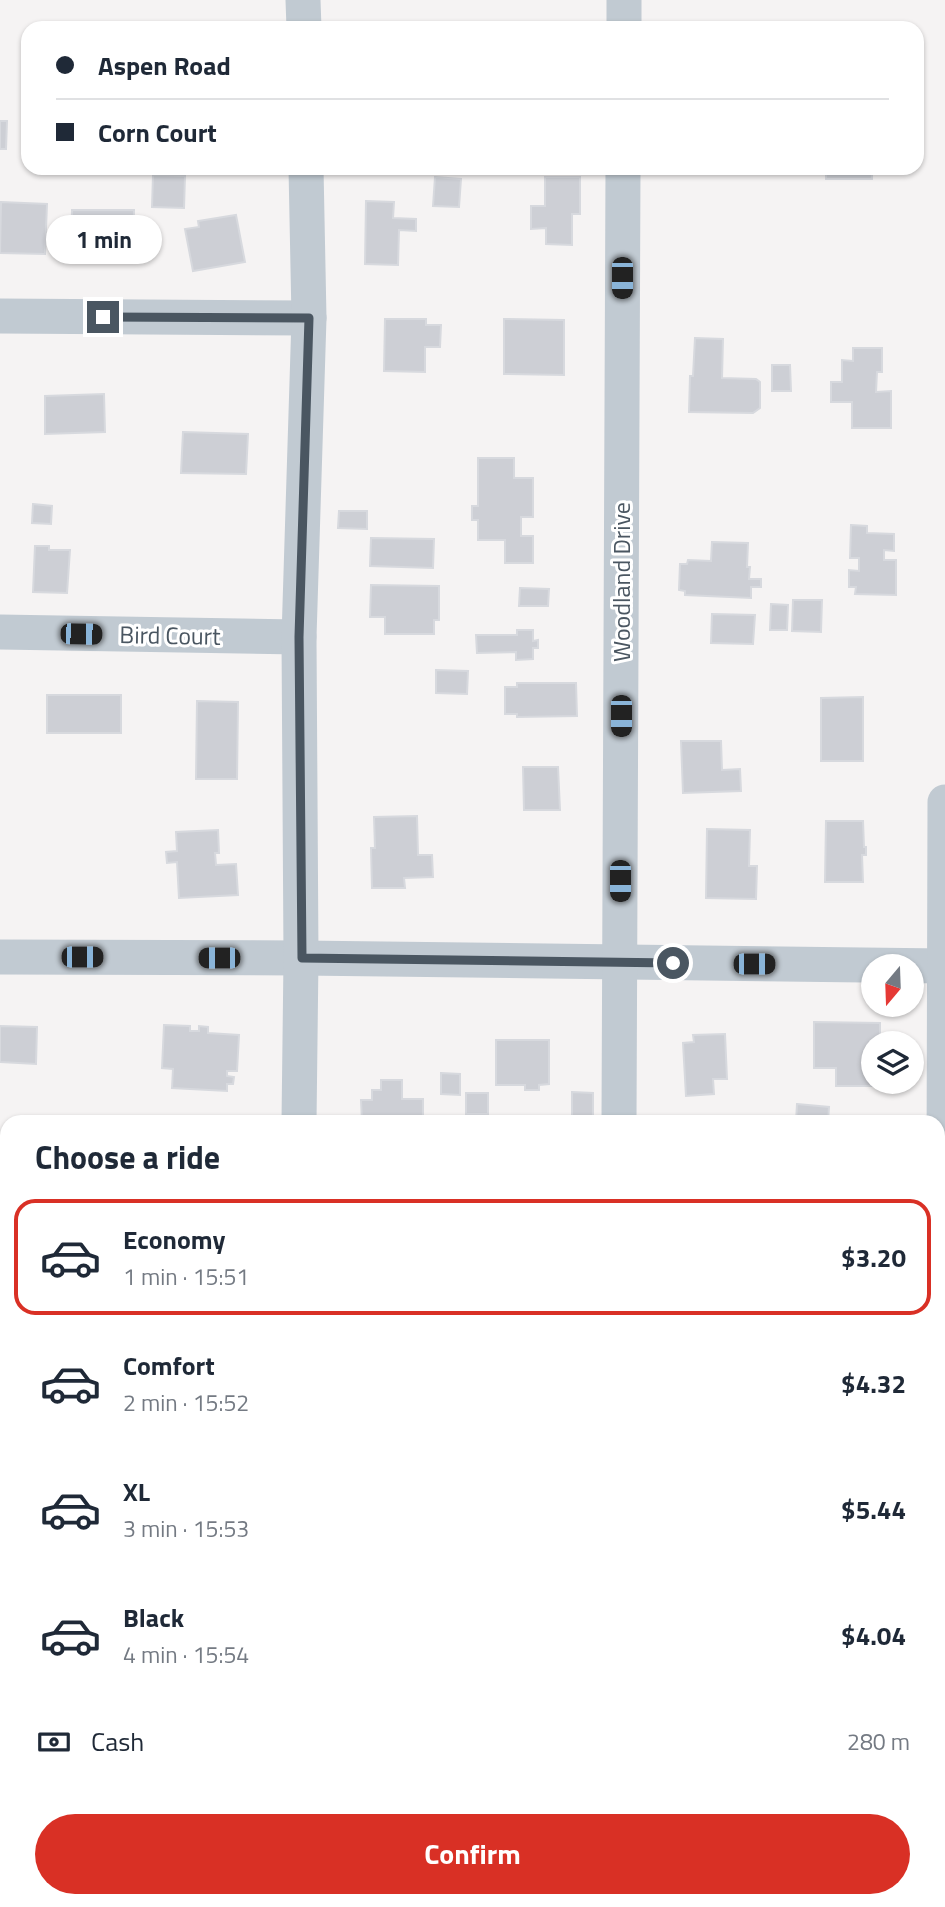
<!DOCTYPE html>
<html lang="en">
<head>
<meta charset="utf-8">
<style>
	body { margin:0; font-family:"Titillium Web",sans-serif; background:#f6f6f7; color:#1f2937; height:100vh; display:flex; flex-direction:column; font-size:26px; white-space:nowrap }
	* { box-sizing:border-box; margin:0 }
	p { font-size:23px; color:#747a83 }
	.icon { flex:none; width:38px; height:38px; fill:none; stroke:currentColor; stroke-width:2; stroke-linecap:round; stroke-linejoin:round }
	.map { position:relative; flex:1; overflow:hidden }
	.panel { position:absolute; left:0px; top:1115px; width:945px; height:793px; display:flex; flex-direction:column; background:#fff; border-radius:21px 21px 0 0; box-shadow:0 2px 5px #0004 }
	.panel>* { flex:none }
	.guide { position:absolute; left:21px; top:21px; width:903px; height:154px; border-radius:21px; box-shadow:0 2px 5px #0004; display:grid; align-content:center; height:154px; padding:0 35px; background:#fff }
	.needle { width:46px; rotate:199deg }
	.controls { position:absolute; left:861px; top:954px; display:grid; gap:14px }
	.controls a { display:grid; place-items:center; width:63px; height:63px; border-radius:50%; background:#fff; box-shadow:0 2px 5px #0004; font-size:35px }
	.end { position:absolute; width:32px; height:32px; margin:-16px; border:9px solid #4a5661; background:#fff; box-shadow:0 0 0 4px #fff }
	.from { border-radius:50% }
	.bubble { position:absolute; height:49px; border-radius:24px; background:#fff; box-shadow:0 2px 5px #0004; font-size:23px; font-weight:700; line-height:49px; text-align:center }
	.car { position:absolute; width:21px; height:42px; margin:-21px -10px; border-radius:9px; box-shadow:0 0 5px 2px #0007; background:linear-gradient(#222 24%,#8ab4d8 0 40%,#222 0 76%,#8ab4d8 0 86%,#222 0) }
	.guide b { display:flex; align-items:center; gap:24px; height:66px; font-size:26px }
	.guide b+b { border-top:2px solid #e0e1e3 }
	.guide i { width:18px; height:18px; background:#1f2937 }
	ul { padding:0; list-style:none }
	li { display:flex; align-items:center; gap:21px; height:116px; margin:0 14px 10px; padding:0 21px; border:4px solid transparent; border-radius:21px }
	li div { flex:1 }
	li b { display:block; font-size:26px }
	li em { font-style:normal; font-weight:700 }
	li.selected { border-color:#d93025 }
	li>.icon { width:63px; height:63px; stroke-width:1.5 }
	h2 { padding:0 35px; font-size:32px; line-height:84px }
	.pay { display:flex; align-items:center; gap:18px; height:77px; padding:0 35px; font-size:26px }
	.pay p { margin-inline-start:auto }
	.cta { display:flex; gap:14px; margin-top:auto; padding:14px 35px }
	.cta a { flex:1; height:80px; border-radius:42px; background:#d93025; color:#fff; font-size:28px; font-weight:700; line-height:80px; text-align:center }
	.map>svg:first-child { display:block }
</style>
</head>
<body>
<div class="map">
<svg width="945" height="1907" viewBox="0 0 945 1907">
	<rect width="100%" height="100%" fill="#f5f3f3"/>
	<polygon fill="#c3f1d5" points="0,1354 7,1368 7,1900 208,1901 210,1903 205,1907 0,1907"/>
	<g fill="none" stroke-linecap="round" stroke-linejoin="round">
		<polyline stroke="#90daee" stroke-width="9" points="0,1519 7,1537"/>
	</g>
	<g fill="#cdcfd5" stroke="#d7d9de" stroke-width="2">
		<polygon points="0,121 7,121 6,149 0,149"/>
		<rect x="826" y="168" width="46" height="11"/>
		<polygon points="153,175 185,176 184,208 152,207"/>
		<polygon points="435,177 461,179 459,207 433,206"/>
		<polygon points="545,177 580,177 580,214 572,214 572,245 546,244 546,228 531,229 531,206 545,206"/>
		<polygon points="366,201 394,202 393,218 416,219 416,231 399,230 398,265 365,264"/>
		<polygon points="1,202 47,204 45,254 0,253"/>
		<polygon points="72,210 134,210 133,255 71,254"/>
		<polygon points="236,215 245,262 193,271 185,229 199,227 198,221"/>
		<polygon points="385,319 426,319 426,325 441,325 440,347 425,347 425,372 384,371"/>
		<polygon points="504,319 564,320 564,375 504,374"/>
		<polygon points="695,338 723,339 722,378 756,379 760,382 760,408 753,413 689,412 690,376 693,376"/>
		<polygon points="853,348 882,348 882,372 877,372 876,392 891,391 891,428 852,428 852,402 831,402 831,382 842,382 842,360 853,361"/>
		<polygon points="772,365 790,365 791,391 772,391"/>
		<polygon points="104,394 105,432 45,434 45,396"/>
		<polygon points="183,432 248,434 246,474 181,473"/>
		<polygon points="478,458 514,458 514,478 533,478 533,517 521,517 521,536 533,536 533,563 505,563 505,540 478,540 478,520 472,520 472,506 478,506"/>
		<polygon points="33,504 52,506 51,524 32,523"/>
		<polygon points="339,511 367,511 367,529 338,528"/>
		<polygon points="851,525 867,526 867,533 894,534 894,551 884,550 884,560 896,560 896,595 855,594 856,587 849,587 849,570 859,571 859,558 850,558"/>
		<polygon points="371,538 434,539 433,568 370,566"/>
		<polygon points="712,542 748,543 747,567 750,567 749,579 761,579 761,587 751,587 751,598 685,595 685,591 679,590 680,564 687,564 688,560 711,561"/>
		<polygon points="35,546 49,546 49,550 70,550 67,593 33,592"/>
		<polygon points="371,585 439,586 439,620 434,620 434,634 385,634 385,617 370,617"/>
		<polygon points="520,588 549,589 548,606 519,606"/>
		<polygon points="793,600 822,600 821,632 792,631"/>
		<polygon points="771,604 788,605 787,630 770,630"/>
		<polygon points="712,614 755,615 753,644 711,643"/>
		<polygon points="517,630 533,630 533,641 538,640 538,648 533,648 533,659 516,660 516,652 477,653 476,635 517,635"/>
		<polygon points="436,670 468,671 467,694 436,693"/>
		<polygon points="517,683 576,683 577,716 517,717 517,714 505,714 505,687 517,687"/>
		<rect x="47" y="695" width="74" height="38"/>
		<polygon points="863,697 863,761 821,761 821,698"/>
		<polygon points="197,701 238,702 237,779 196,779"/>
		<polygon points="681,741 721,741 722,770 740,769 741,791 683,793"/>
		<polygon points="523,767 558,767 560,810 524,810"/>
		<polygon points="417,816 418,855 432,855 433,877 404,878 405,888 372,888 371,848 375,848 374,817"/>
		<polygon points="826,821 863,821 864,847 866,847 866,855 862,855 863,882 825,882"/>
		<polygon points="707,829 750,830 749,866 757,866 756,899 706,898"/>
		<polygon points="218,830 219,853 215,853 216,865 236,864 238,895 179,898 177,862 167,863 166,852 177,851 176,832"/>
		<polygon points="814,1022 880,1023 880,1043 873,1043 873,1082 880,1082 879,1086 836,1086 836,1068 814,1068"/>
		<polygon points="164,1025 190,1026 190,1031 199,1031 199,1026 208,1027 208,1033 239,1035 237,1071 227,1071 227,1076 234,1077 233,1084 227,1084 227,1091 172,1088 173,1069 162,1068"/>
		<polygon points="0,1026 37,1027 36,1064 0,1062"/>
		<polygon points="725,1034 727,1079 713,1079 714,1094 686,1096 683,1043 694,1042 693,1035"/>
		<polygon points="496,1040 549,1040 549,1084 539,1085 539,1090 525,1090 525,1085 496,1085"/>
		<polygon points="441,1073 460,1074 460,1095 441,1094"/>
		<polygon points="381,1080 402,1080 402,1099 423,1099 423,1117 410,1117 410,1122 362,1122 361,1100 372,1100 372,1090 381,1090"/>
		<polygon points="572,1092 593,1093 593,1119 572,1119"/>
		<rect x="466" y="1093" width="22" height="21"/>
		<polygon points="797,1104 829,1107 828,1122 796,1122"/>
	</g>
	<g fill="none" stroke-linecap="round" stroke-linejoin="round">
		<polyline stroke="#c1cad2" stroke-width="18" points="0,1385 7,1375"/>
		<g stroke="#c1cad2" stroke-width="35">
			<polyline points="303,0 304,28"/>
			<polyline points="624,28 624,0"/>
			<polyline points="0,316 309,318"/>
			<polyline points="0,632 299,637"/>
			<polyline points="0,957 301,958 945,966"/>
			<polyline points="299,1122 301,958 299,637 309,318 306,168"/>
			<polyline points="619,1122 623,168"/>
			<polyline points="0,1285 7,1299"/>
			<polyline points="295,1900 295,1907"/>
			<polyline points="620,1900 620,1907"/>
			<polyline points="942,1907 945,802"/>
		</g>
	</g>
	<g fill="none" stroke-linecap="round" stroke-linejoin="round">
		<polyline stroke="#4a5661" stroke-width="9" points="103,317 309,318 299,637 302,958 673,963"/>
	</g>
	<g text-anchor="middle" dominant-baseline="central" stroke-width="6" stroke-linejoin="round" paint-order="stroke">
		<g font-size="24" fill="#4a5661" stroke="#fff">
			<text transform="translate(621 582) rotate(-90)">Woodland Drive</text>
			<text transform="translate(170 635) rotate(1)">Bird Court</text>
		</g>
	</g>
</svg>
<div class="controls">
<a><svg class="needle" viewBox="-14 -14 28 28"><path d="M0-13l5 13h-10z" fill="#e53935"/><path d="M0 13l5-13h-10z" fill="#747a83"/></svg></a>
<a><svg class="icon" aria-label="layers" viewBox="0 0 24 24"><path d="M12 4l9 5-9 5-9-5zM3 14l9 5 9-5"/></svg></a>
</div>
<i class="end from" style="left:673px;top:963px"></i>
<i class="end" style="left:103px;top:317px"></i>
<div class="bubble" style="left:46px;top:215px;width:116px">1 min</div>
<i class="car" style="left:622px;top:278px;rotate:180deg"></i>
<i class="car" style="left:81px;top:634px;rotate:91deg"></i>
<i class="car" style="left:621px;top:716px;rotate:180deg"></i>
<i class="car" style="left:620px;top:881px;rotate:180deg"></i>
<i class="car" style="left:82px;top:957px;rotate:90deg"></i>
<i class="car" style="left:219px;top:958px;rotate:270deg"></i>
<i class="car" style="left:754px;top:964px;rotate:90deg"></i>
<div class="guide">
<b><i class="from"></i>Aspen Road</b>
<b><i></i>Corn Court</b>
</div>
<section class="panel">
<h2>Choose a ride</h2>
<ul>
<li class="selected"><svg class="icon" aria-label="car" viewBox="0 0 24 24"><path d="M5 17H2v-5l4-1 3-4h7l3 4 3 1v5h-3M9 17h6M6 11h13"/><circle cx="7" cy="17" r="2"/><circle cx="17" cy="17" r="2"/></svg><div><b>Economy</b><p>1 min · 15:51</p></div><em>$3.20</em></li>
<li><svg class="icon" aria-label="car" viewBox="0 0 24 24"><path d="M5 17H2v-5l4-1 3-4h7l3 4 3 1v5h-3M9 17h6M6 11h13"/><circle cx="7" cy="17" r="2"/><circle cx="17" cy="17" r="2"/></svg><div><b>Comfort</b><p>2 min · 15:52</p></div><em>$4.32</em></li>
<li><svg class="icon" aria-label="car" viewBox="0 0 24 24"><path d="M5 17H2v-5l4-1 3-4h7l3 4 3 1v5h-3M9 17h6M6 11h13"/><circle cx="7" cy="17" r="2"/><circle cx="17" cy="17" r="2"/></svg><div><b>XL</b><p>3 min · 15:53</p></div><em>$5.44</em></li>
<li><svg class="icon" aria-label="car" viewBox="0 0 24 24"><path d="M5 17H2v-5l4-1 3-4h7l3 4 3 1v5h-3M9 17h6M6 11h13"/><circle cx="7" cy="17" r="2"/><circle cx="17" cy="17" r="2"/></svg><div><b>Black</b><p>4 min · 15:54</p></div><em>$4.04</em></li>
</ul>
<div class="pay"><svg class="icon" aria-label="cash" viewBox="0 0 24 24"><path d="M3 7h18v10H3z"/><circle cx="12" cy="12" r="2"/></svg>Cash<p>280 m</p></div>
<div class="cta"><a>Confirm</a></div>
</section>
</div>
</body>
</html>
